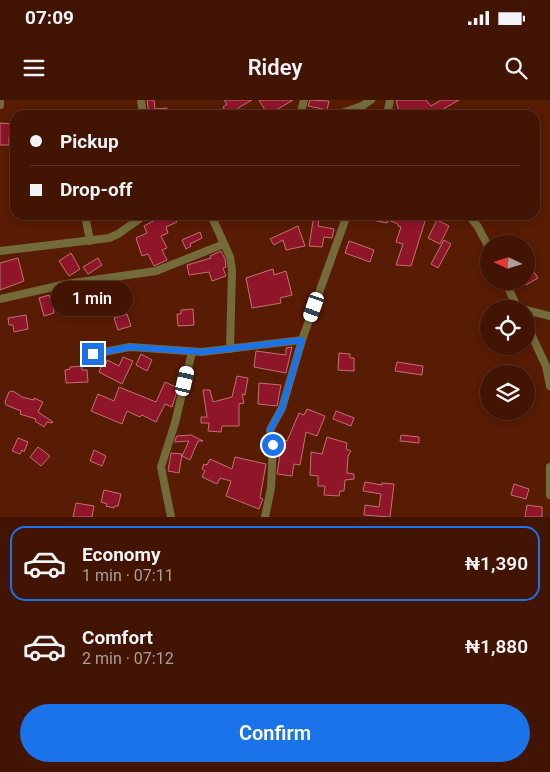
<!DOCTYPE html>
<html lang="en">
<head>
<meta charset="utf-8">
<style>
	body { margin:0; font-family:Roboto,sans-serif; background:#491d0d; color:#f1f3f6; height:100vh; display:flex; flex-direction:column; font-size:19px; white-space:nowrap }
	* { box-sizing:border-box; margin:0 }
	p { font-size:16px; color:#ae9e9a }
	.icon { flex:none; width:28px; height:28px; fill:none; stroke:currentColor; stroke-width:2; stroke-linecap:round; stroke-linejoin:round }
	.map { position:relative; height:417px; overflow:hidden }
	.sheet { display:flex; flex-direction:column; background:#421403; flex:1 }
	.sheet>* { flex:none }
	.top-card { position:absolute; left:10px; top:10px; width:530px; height:110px; border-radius:15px; box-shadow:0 2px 8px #0003,0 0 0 1px #5a3325; display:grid; align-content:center; height:110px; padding:0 20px; background:#421403 }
	.needle { width:32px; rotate:274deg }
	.controls { position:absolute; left:480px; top:135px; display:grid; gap:10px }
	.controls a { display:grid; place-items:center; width:55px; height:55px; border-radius:50%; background:#421403; box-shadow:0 2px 8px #0003,0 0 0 1px #5a3325; font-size:25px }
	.end { position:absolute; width:22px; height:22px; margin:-11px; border:6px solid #1a73e8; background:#fff; box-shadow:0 0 0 2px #fff }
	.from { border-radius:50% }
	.bubble { position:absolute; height:35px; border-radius:18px; background:#421403; box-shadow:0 2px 8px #0003,0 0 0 1px #5a3325; font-size:16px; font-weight:600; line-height:35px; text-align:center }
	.car { position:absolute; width:15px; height:30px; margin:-15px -8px; border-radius:6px; box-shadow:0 0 4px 1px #0007; background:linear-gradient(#fff 24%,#345 0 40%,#fff 0 76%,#345 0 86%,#fff 0) }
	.top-card b { display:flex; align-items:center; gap:18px; height:48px; font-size:19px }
	.top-card b+b { border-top:1px solid #5a3325 }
	.top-card i { width:12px; height:12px; background:#f1f3f6 }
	ul { padding:9px 0 0; list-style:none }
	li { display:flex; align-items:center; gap:15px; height:75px; margin:0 10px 8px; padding:0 10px; border:2px solid transparent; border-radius:15px }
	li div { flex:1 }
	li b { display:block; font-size:19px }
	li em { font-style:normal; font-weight:600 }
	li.active { border-color:#1a73e8 }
	li>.icon { width:45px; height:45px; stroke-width:1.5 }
	.cta { display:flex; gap:10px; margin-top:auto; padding:10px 20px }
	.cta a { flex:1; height:58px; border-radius:30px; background:#1a73e8; color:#fff; font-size:20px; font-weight:600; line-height:58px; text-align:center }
	.status { display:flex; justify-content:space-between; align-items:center; height:35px; padding:0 25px; background:#421403; direction:ltr }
	.status svg { height:14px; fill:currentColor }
	header { display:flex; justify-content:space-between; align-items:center; height:65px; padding:0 20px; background:#421403; font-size:22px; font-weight:600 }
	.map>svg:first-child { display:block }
</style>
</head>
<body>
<div class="status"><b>07:09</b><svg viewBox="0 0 49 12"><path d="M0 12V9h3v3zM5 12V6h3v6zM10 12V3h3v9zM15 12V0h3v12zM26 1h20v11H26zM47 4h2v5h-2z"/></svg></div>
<header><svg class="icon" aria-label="menu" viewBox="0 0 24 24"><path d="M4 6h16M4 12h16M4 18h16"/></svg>Ridey<svg class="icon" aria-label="search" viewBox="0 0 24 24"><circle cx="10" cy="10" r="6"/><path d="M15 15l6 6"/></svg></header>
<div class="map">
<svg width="550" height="417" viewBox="0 0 550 417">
	<rect width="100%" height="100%" fill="#581b04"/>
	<g fill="#8f1529" stroke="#bf7374">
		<polygon points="147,0 154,0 155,9 167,8 167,15 149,15"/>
		<polygon points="224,0 252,0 238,8 240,11 233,15 228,15 223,7 227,4"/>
		<polygon points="259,0 293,0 268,15"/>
		<polygon points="310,0 329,1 327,10 308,6"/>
		<polygon points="396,0 426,0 431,6 441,0 459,0 433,15 428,9 415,15 400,15"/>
		<polygon points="0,23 15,24 14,37 9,37 9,45 0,45"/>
		<polygon points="164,115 174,115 177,122 166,127 168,133 161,136 167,148 162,150 167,160 154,166 148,154 142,156 136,138 147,133 144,126"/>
		<polygon points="314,115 320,115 318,126 334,129 332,138 324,137 322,147 309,146"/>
		<polygon points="362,115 421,115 426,118 411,166 396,165 403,144 396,142 401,127 398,126 398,124 388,120 387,123 362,118"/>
		<polygon points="437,120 449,126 440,144 428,138"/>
		<polygon points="298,126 305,146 286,150 283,140 274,145 270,139"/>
		<polygon points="200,132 202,138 190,144 191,146 186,149 182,140"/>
		<polygon points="444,140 451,144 438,168 431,164"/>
		<polygon points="349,141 374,150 370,162 345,153"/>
		<polygon points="221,151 225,159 226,167 223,168 226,176 212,181 209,172 189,175 187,165 211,158 210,156"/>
		<polygon points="71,153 80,169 69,176 59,161"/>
		<polygon points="18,158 24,181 0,190 0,163"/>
		<polygon points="98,158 102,165 88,174 83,167"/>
		<polygon points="526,160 538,178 526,185"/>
		<polygon points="273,169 274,175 286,171 292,195 280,198 281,203 252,208 246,178"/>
		<polygon points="49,195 51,200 55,199 57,207 53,208 54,213 44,216 39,198"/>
		<polygon points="193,209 194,225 178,226 177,214 181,214 181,210"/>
		<polygon points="127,214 131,226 118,230 114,218"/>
		<polygon points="26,215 28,229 14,232 13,225 9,225 8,218"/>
		<polygon points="292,247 286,273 254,267 256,251 286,255 286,248"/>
		<polygon points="339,253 350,254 350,258 354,258 354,271 338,270"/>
		<polygon points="141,254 152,260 147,271 136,265"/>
		<polygon points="123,257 133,261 122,284 99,272 103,262 106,264 107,260 119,266"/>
		<polygon points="397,262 423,266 422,275 395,271"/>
		<polygon points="82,266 82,270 87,270 88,282 66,283 65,270 70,269 70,267"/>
		<polygon points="237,276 248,278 245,295 242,294 244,303 239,304 239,326 222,326 221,332 208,331 209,323 201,323 201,317 207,317 203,290 210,290 213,302 232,297"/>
		<polygon points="165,282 178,288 172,307 165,304 156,322 142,315 140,317 127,311 122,324 91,311 98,294 114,301 119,287 156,302"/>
		<polygon points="259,283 281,285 277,306 258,304"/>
		<polygon points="13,291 22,297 34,300 34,298 43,302 38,312 53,322 52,323 47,322 44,327 35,321 36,319 20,314 21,311 6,305 5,302 9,292"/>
		<polygon points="307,309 325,316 317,336 306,332 300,365 294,364 292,376 277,374 281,348 284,340 287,341 299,313 304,315"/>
		<polygon points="336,311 354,318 351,326 333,319"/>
		<polygon points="191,335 203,341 198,341 190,360 182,356 189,341 175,342 175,340 177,336"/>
		<polygon points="401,335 419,337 419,343 400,341"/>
		<polygon points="327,337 347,343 346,349 351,351 348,356 347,373 354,374 354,379 345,380 344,391 340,391 339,396 324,395 325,386 318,386 318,376 310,375 311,352 322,354"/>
		<polygon points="18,338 28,342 24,352 22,350 20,354 12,351"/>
		<polygon points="38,347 50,356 41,366 30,357"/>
		<polygon points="94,350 106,356 102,366 90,361"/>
		<polygon points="171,353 182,354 179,373 168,371"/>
		<polygon points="235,357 266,364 260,398 263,399 259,409 226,396 231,381 220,378 217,384 202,377 205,371 202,369 204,364 207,365 210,359 232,369"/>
		<polygon points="365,382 382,385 382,383 394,384 390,417 364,415 365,405 379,407 381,394 363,391"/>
		<polygon points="514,384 529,389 526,399 511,395"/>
		<polygon points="104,390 121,394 118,406 115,406 114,408 106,406 107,404 101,402"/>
		<polygon points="76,403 94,406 92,417 73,417"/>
		<polygon points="527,405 542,407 542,417 525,417"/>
	</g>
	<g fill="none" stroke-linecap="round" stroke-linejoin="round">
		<g stroke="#746b3a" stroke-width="8">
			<polyline points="141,0 143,15"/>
			<polyline points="0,2 0,5"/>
			<polyline points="300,15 304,0"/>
			<polyline points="336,15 362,6 371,0"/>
			<polyline points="387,15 390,0"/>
			<polyline points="85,115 90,141"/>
			<polyline points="211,115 230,157 232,170 230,249"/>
			<polyline points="469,115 478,127 489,148"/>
			<polyline points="0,151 109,138 118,134 145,115"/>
			<polyline points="505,181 518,209"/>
			<polyline points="0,199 66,184 156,171 224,144"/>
			<polyline points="526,210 550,216"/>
			<polyline points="526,223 546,266 550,286"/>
			<polyline points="93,254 130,247 202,252 302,240"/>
			<polyline points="550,367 550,395"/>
			<polyline points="171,417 161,367 175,323 192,252"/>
			<polyline points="265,417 271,388 273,345 270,330 282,308 302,240 347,115"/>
		</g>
	</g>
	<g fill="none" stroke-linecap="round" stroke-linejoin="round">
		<polyline stroke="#1a73e8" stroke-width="6" points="93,254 130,247 202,252 302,240 282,308 270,330 273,345"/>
	</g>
</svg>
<div class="controls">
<a><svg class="needle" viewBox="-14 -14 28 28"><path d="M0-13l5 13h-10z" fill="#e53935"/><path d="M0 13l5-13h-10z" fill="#ae9e9a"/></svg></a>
<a><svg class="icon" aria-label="locate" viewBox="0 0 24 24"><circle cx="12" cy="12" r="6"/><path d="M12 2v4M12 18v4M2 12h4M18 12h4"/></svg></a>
<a><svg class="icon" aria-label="layers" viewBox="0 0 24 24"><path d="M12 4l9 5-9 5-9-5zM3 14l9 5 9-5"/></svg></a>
</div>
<i class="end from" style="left:273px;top:345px"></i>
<i class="end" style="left:93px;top:254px"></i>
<div class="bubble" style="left:51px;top:181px;width:82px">1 min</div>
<i class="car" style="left:314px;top:207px;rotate:199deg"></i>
<i class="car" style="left:185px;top:281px;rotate:13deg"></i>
<div class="top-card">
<b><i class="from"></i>Pickup</b>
<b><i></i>Drop-off</b>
</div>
</div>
<section class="sheet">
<ul>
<li class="active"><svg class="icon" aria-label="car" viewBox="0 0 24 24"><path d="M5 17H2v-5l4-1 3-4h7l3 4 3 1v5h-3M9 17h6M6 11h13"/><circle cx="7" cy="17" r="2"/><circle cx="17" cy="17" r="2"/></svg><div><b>Economy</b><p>1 min · 07:11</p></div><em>₦1,390</em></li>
<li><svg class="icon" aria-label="car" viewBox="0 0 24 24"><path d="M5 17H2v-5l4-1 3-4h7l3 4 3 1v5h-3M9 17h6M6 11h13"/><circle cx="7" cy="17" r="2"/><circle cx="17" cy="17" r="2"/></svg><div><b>Comfort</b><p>2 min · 07:12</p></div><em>₦1,880</em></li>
</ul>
<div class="cta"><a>Confirm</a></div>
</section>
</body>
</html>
